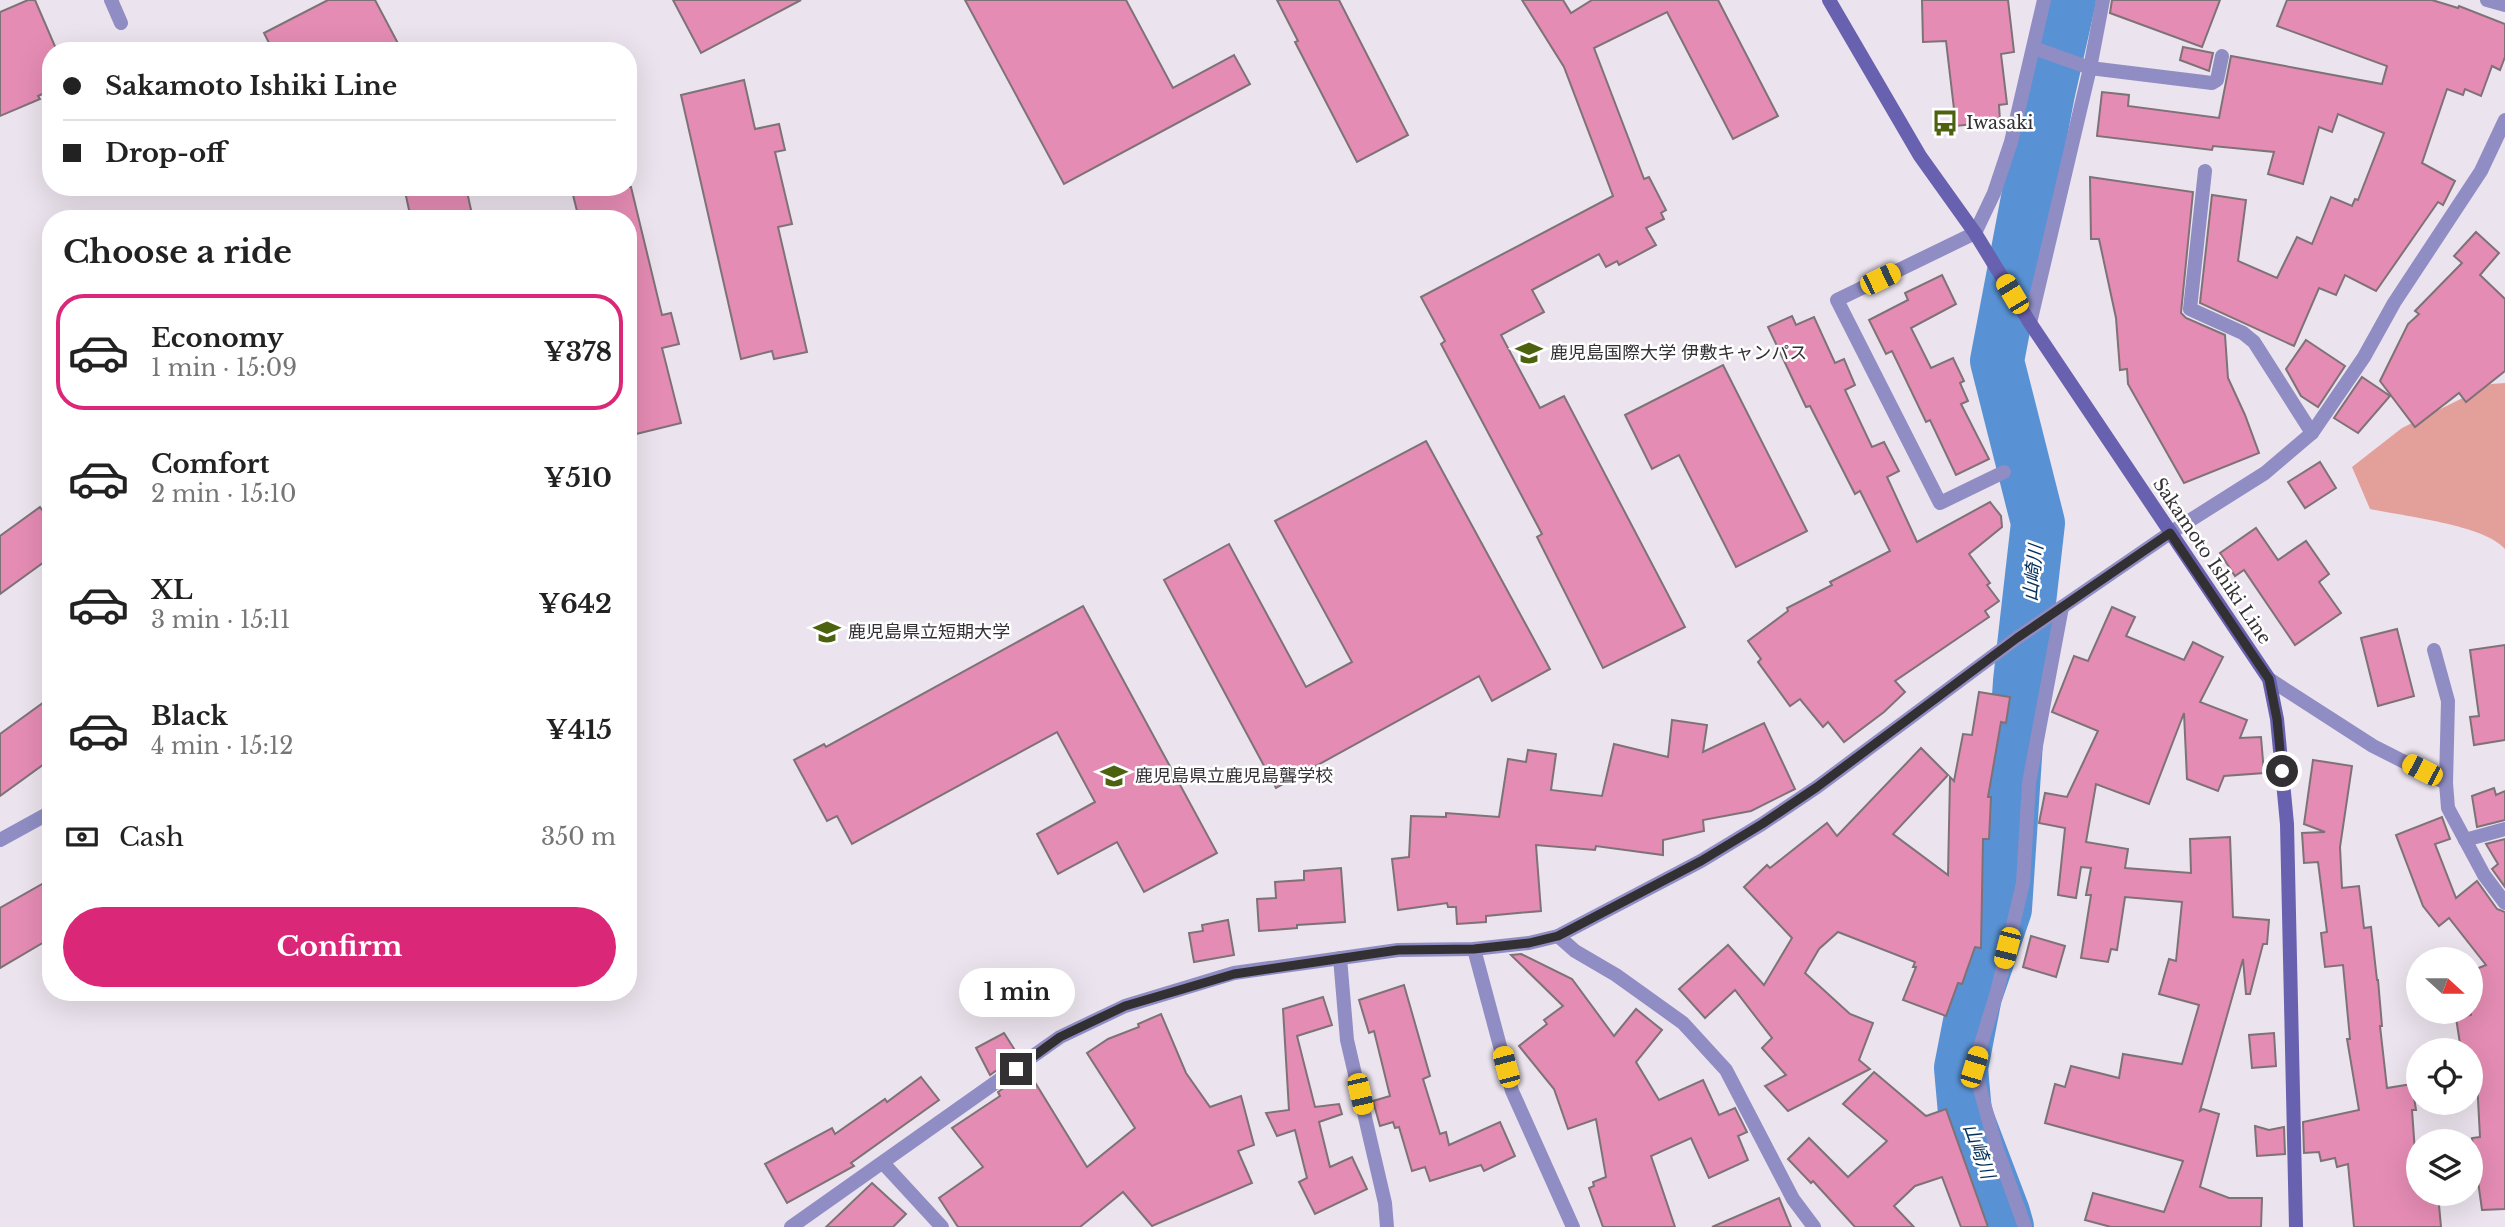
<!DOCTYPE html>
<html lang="en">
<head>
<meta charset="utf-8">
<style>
	body { margin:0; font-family:"Libre Baskerville","Noto Sans JP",serif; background:#f2f2f2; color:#222; height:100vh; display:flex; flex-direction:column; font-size:26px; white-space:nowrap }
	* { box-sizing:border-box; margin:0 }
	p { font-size:23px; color:#767676 }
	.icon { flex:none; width:38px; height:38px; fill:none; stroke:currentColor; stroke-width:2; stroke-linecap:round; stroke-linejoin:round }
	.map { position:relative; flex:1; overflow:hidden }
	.sheet { position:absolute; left:42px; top:210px; width:595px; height:791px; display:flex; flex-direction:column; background:#fff; border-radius:28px; box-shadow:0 7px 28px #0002 }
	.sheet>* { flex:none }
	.guide { position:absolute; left:42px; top:42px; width:595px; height:154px; border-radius:28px; box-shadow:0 7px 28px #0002; display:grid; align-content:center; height:154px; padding:0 21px; background:#fff }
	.needle { width:46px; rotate:111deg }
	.controls { position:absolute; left:2406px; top:947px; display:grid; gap:14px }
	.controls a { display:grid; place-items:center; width:77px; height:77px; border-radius:50%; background:#fff; box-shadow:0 7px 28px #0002; font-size:35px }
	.end { position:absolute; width:32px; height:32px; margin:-16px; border:9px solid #333034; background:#fff; box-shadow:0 0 0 4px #fff }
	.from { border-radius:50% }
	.bubble { position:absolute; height:49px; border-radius:24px; background:#fff; box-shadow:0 7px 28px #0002; font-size:23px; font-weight:800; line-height:49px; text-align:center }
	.car { position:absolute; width:21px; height:42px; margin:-21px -10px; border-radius:9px; box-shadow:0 0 5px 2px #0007; background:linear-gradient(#f5c518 24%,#345 0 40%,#f5c518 0 76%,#345 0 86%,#f5c518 0) }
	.guide b { display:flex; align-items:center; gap:24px; height:66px; font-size:26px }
	.guide b+b { border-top:2px solid #e0e0e0 }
	.guide i { width:18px; height:18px; background:#222 }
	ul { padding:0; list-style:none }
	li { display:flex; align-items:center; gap:21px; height:116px; margin:0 14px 10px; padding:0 7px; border:4px solid transparent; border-radius:28px }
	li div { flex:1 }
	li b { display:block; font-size:26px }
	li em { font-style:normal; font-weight:800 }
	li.current { border-color:#db2777 }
	li>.icon { width:63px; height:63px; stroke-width:1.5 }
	h2 { padding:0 21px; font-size:32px; line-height:84px }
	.pay { display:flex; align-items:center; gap:18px; height:77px; padding:0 21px; font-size:26px }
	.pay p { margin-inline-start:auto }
	.action { display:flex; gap:14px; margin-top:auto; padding:14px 21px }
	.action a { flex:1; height:80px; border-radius:42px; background:#db2777; color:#fff; font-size:28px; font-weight:800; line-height:80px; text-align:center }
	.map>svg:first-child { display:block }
</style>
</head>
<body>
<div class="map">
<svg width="2505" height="1227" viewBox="0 0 2505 1227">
	<rect width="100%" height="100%" fill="#ebe3ed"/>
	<path fill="#e3a09a" d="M2505,383V549C2485,525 2403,516 2370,509L2352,467L2402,428L2491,384Z"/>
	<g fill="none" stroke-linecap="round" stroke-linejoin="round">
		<polyline stroke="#5892d5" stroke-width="54" points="2007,1227 2003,1213 1965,1113 1961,1068 1975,996 2005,909 2020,681 2038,523 1997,361 2048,93 2069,0"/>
	</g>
	<g fill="#e58cb4" stroke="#7e7277" stroke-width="2">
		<polygon points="28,0 35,0 57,51 51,51 51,90 38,96 40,99 0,116 0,12"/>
		<polygon points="328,0 375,0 402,51 273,51 264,33"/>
		<polygon points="673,0 801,0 701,53"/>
		<polygon points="965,0 1126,0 1173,88 1234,55 1250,84 1064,184"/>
		<polygon points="1277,0 1339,0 1408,135 1357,162 1295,42 1298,41"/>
		<polygon points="1522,0 1563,0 1571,13 1592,0 1718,0 1778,116 1733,139 1667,12 1594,48 1644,179 1649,177 1666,210 1661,213 1664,219 1646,228 1656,245 1619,265 1617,261 1606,267 1599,254 1532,290 1544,312 1501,335 1540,408 1564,396 1685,627 1603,668 1537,537 1542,534 1441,344 1445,341 1421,297 1613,196 1564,67"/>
		<polygon points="1922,0 2008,0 2014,52 2001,54 2007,104 1999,105 2000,121 1956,126 1946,41 1923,42"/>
		<polygon points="2112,0 2220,0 2202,47 2110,13"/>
		<polygon points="2287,0 2432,0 2458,8 2459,6 2505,24 2505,57 2500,70 2492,66 2481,96 2465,89 2463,95 2447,89 2422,163 2455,181 2443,205 2438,202 2376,291 2345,275 2336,295 2319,288 2294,346 2200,303 2212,195 2246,200 2238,261 2277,278 2297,237 2312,244 2331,197 2352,206 2355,199 2358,200 2384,133 2338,114 2332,132 2319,127 2303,184 2268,174 2274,152 2213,146 2212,150 2097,136 2102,92 2129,95 2128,106 2219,118 2231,56 2382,84 2387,66 2277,26"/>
		<polygon points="2183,47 2213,53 2209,71 2180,60"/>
		<polygon points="744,80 755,129 779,124 785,150 775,152 792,224 778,227 807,352 774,359 772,351 741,359 681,95"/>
		<polygon points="2090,177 2193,192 2181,313 2186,318 2225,335 2228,378 2245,415 2259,453 2184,483 2128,384 2127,369 2120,370 2116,318 2099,239 2091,239"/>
		<polygon points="404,187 466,187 473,219 411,219"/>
		<polygon points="571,187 631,187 662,315 671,313 679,344 662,348 681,423 632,435 628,418 628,219 579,219"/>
		<polygon points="2476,232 2499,253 2480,275 2505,299 2505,371 2466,402 2459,393 2415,427 2380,381 2408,324 2419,314 2415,311 2462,263 2454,256"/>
		<polygon points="1942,275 1956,304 1911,328 1931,368 1953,358 1964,381 1960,383 1968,401 1961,404 1989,459 1956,475 1930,420 1926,422 1892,351 1886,354 1869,320 1908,300 1905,293"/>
		<polygon points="1792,316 1796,325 1814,317 1835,363 1844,359 1855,385 1845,390 1872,447 1884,442 1899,471 1887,477 1917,542 1990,502 2001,516 2002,527 1969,554 1990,583 1987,585 1999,601 1985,611 1989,617 1895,681 1905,692 1884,712 1844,742 1828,722 1823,727 1800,699 1790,706 1758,662 1761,659 1748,641 1788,611 1787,608 1832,585 1830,582 1890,551 1860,491 1855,494 1810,406 1806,407 1768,327"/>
		<polygon points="2306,340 2345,366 2318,407 2301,396 2286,369"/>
		<polygon points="1723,365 1807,531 1736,567 1679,455 1652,469 1625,415"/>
		<polygon points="2362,377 2390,396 2358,433 2334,418"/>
		<polygon points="1426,441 1550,669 1492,701 1479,676 1276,788 1164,580 1229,544 1306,687 1352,662 1275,521"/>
		<polygon points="2320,462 2336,488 2305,508 2288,482"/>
		<polygon points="40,507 51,522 51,557 0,594 0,536"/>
		<polygon points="2256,528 2278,560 2306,541 2329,574 2319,582 2341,613 2295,645 2244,570 2235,576 2220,553"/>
		<polygon points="1083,606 1217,853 1144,892 1117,842 1058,874 1037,834 1095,802 1057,732 852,844 837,816 827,821 794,760 824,744 826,747"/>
		<polygon points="2112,607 2135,617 2126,636 2184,660 2193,642 2223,657 2200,702 2247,720 2240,738 2261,737 2264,773 2224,776 2218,791 2187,779 2184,713 2149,804 2096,784 2086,842 2128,849 2125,868 2191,873 2190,839 2230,837 2233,917 2269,920 2267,944 2263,944 2250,994 2246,994 2243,959 2200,1111 2203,1109 2219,1114 2200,1187 2229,1198 2262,1198 2261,1227 2111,1227 2085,1220 2093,1193 2164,1212 2183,1161 2045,1123 2055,1084 2065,1087 2071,1066 2119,1078 2123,1054 2182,1064 2199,1005 2159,994 2169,959 2176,961 2182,902 2125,897 2117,950 2111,949 2108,962 2081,958 2091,895 2086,895 2091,868 2081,867 2076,898 2058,895 2065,828 2039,823 2045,793 2067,797 2098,731 2052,712 2074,656 2088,661"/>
		<polygon points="2397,629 2414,696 2378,706 2361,638"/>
		<polygon points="2505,645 2505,740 2474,745 2470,717 2479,716 2470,650"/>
		<polygon points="1979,692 2010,697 2006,723 2001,722 1988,797 1991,797 1989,839 1983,839 1981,948 1975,947 1962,984 1958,983 1946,1016 1903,1000 1916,967 1913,967 1915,962 1838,932 1819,949 1805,973 1850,1014 1873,1023 1859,1060 1870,1069 1788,1111 1765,1086 1786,1075 1762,1048 1772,1038 1735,990 1705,1018 1679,989 1728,945 1764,985 1792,938 1744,887 1767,865 1770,868 1827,823 1837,836 1921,748 1948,775 1893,834 1948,875 1950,777 1954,781 1963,734 1972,735"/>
		<polygon points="51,697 51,759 0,796 0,734"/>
		<polygon points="1672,720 1707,725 1703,752 1764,723 1795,789 1751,811 1703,820 1704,831 1663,840 1663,855 1596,846 1595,850 1536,845 1541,911 1486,916 1486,922 1457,924 1456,907 1448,907 1447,903 1398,910 1392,859 1409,857 1411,816 1446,817 1446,813 1499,817 1508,759 1526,762 1528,750 1556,754 1551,790 1602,796 1614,744 1668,757"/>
		<polygon points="2313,760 2352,766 2340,847 2342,888 2359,886 2364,928 2371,927 2377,980 2378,980 2382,1026 2380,1026 2387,1088 2412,1084 2416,1110 2412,1110 2418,1194 2438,1194 2441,1227 2354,1227 2348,1164 2337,1167 2335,1158 2321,1161 2319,1152 2304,1153 2303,1122 2359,1110 2347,1039 2350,1039 2343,965 2325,967 2321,933 2327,932 2318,862 2304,863 2302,833 2325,832 2304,824"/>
		<polygon points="2494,788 2496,795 2505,791 2505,820 2477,827 2472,796"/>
		<polygon points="2442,817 2450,839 2435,844 2456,898 2477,881 2497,909 2505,912 2505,1209 2482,1210 2472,1138 2480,1137 2476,1062 2471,1063 2471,1050 2461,1050 2456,1018 2471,1015 2471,971 2486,965 2449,918 2439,926 2423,906 2396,835"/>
		<polygon points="2505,839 2505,887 2492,869 2498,864 2486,844"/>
		<polygon points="1341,868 1345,922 1297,925 1297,928 1259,931 1257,899 1276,898 1275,882 1304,880 1304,871"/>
		<polygon points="51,879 51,938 0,968 0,908"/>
		<polygon points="1228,920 1234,955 1194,962 1189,933 1203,931 1202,925"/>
		<polygon points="2031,936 2065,946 2056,977 2023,967"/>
		<polygon points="1521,954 1572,979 1614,1036 1636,1009 1662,1030 1636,1062 1659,1100 1703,1080 1719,1115 1735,1108 1747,1132 1738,1136 1748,1160 1709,1178 1691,1138 1651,1156 1675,1227 1603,1227 1589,1188 1594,1186 1593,1182 1606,1177 1596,1119 1568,1129 1554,1089 1519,1046 1547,1024 1544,1020 1563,1006 1511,955"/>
		<polygon points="1404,985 1430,1076 1423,1079 1440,1134 1446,1132 1449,1145 1500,1122 1515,1156 1484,1171 1481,1165 1430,1181 1425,1167 1412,1171 1399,1127 1395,1128 1393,1122 1380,1126 1373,1101 1390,1096 1374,1031 1369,1033 1359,1000"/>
		<polygon points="1323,997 1332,1025 1297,1036 1315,1107 1339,1104 1342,1114 1319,1122 1330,1167 1352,1157 1367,1189 1315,1214 1299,1182 1307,1178 1295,1130 1277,1136 1266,1113 1289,1110 1283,1009"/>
		<polygon points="1161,1014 1186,1073 1210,1107 1241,1096 1254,1145 1238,1151 1252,1183 1152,1226 1123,1192 1080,1227 958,1227 939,1198 983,1167 952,1128 1000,1096 998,1092 1028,1071 1087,1167 1135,1128 1087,1053 1108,1039 1139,1027 1138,1024"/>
		<polygon points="1004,1033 1018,1055 990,1075 976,1048"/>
		<polygon points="2274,1033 2276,1066 2252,1068 2249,1035"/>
		<polygon points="1874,1072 1926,1116 1946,1109 1988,1227 1961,1227 1942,1177 1915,1186 1894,1206 1914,1227 1855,1227 1813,1181 1811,1183 1788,1159 1809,1138 1848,1177 1887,1141 1843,1104"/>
		<polygon points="921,1077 939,1100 851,1163 854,1166 787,1203 765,1164 832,1128 835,1134 885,1099 887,1102"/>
		<polygon points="2255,1126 2269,1130 2284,1127 2285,1154 2257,1156"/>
		<polygon points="872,1183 906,1214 893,1227 826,1227"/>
		<polygon points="1779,1198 1791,1227 1712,1227"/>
	</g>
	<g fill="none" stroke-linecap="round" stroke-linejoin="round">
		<g stroke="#908dc4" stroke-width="14">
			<polyline points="883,1163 942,1227"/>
			<polyline points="2025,1227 1996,1147 1974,1067 1997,992 2023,883 2029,783 2062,607"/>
		</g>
		<g stroke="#908dc4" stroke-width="14">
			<polyline points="111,0 121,23"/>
			<polyline points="2487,0 2505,5"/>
			<polyline points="2034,48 2090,68 2212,83 2217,80 2222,56"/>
			<polyline points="2205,171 2190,309 2243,333 2254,342 2312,433"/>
			<polyline points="2030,323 2090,68 2103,0"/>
			<polyline points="2004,472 1940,503 1837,300 1975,233 1994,193 2011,142 2044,0"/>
			<polyline points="2434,650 2448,701 2446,783"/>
			<polyline points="2269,679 2373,746 2446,783 2448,808 2484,875 2505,903"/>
			<polyline points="0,840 51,812"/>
			<polyline points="2465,840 2505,829"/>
			<polyline points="1558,936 1575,951 1616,975 1683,1023 1726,1070 1793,1199 1814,1227"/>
			<polyline points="1474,949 1512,1091 1573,1227"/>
			<polyline points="1340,958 1347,1040 1385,1203 1387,1227"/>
			<polyline points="791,1227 1060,1037 1125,1006 1234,973 1398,950 1474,949 1529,943 1558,936 1701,861 1762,824 1817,787 2017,638 2170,533 2265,473 2312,433 2364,357 2394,303 2481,171 2505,120"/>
		</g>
		<polyline stroke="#6861b0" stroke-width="14" points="1829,0 1920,156 1975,233 2030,323 2269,679 2277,719 2287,824 2296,1227"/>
	</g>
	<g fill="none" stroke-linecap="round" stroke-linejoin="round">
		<polyline stroke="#333034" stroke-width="9" points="1016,1069 1060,1037 1125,1006 1234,974 1398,950 1474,949 1529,943 1558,936 1701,861 1762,824 1817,787 2017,638 2170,533 2269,679 2277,719 2282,771"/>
	</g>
	<defs>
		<g id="bus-bare" transform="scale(2.1)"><path d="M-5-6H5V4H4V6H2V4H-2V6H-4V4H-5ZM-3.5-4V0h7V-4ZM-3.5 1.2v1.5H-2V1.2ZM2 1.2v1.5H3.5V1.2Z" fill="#4c620e" stroke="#fff" stroke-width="2.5" paint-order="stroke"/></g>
		<g id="university-bare" transform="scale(2.1)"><path d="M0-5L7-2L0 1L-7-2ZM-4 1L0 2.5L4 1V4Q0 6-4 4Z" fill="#4c620e" stroke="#fff" stroke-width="2.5" paint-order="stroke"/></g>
		<g id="school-bare" transform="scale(2.1)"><path d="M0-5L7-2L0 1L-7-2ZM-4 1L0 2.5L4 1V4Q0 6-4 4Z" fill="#4c620e" stroke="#fff" stroke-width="2.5" paint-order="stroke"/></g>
	</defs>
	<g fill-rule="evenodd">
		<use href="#bus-bare" x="1945" y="123"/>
		<use href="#university-bare" x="1529" y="353"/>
		<use href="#university-bare" x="827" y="632"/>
		<use href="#school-bare" x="1114" y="776"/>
	</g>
	<g text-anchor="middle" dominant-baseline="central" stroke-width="5" stroke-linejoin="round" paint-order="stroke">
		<g font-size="18" fill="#333034" stroke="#fff" text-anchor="start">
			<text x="1966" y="123">Iwasaki</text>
			<text x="1550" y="353">鹿児島国際大学 伊敷キャンパス</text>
			<text x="848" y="632">鹿児島県立短期大学</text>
			<text x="1135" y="776">鹿児島県立鹿児島聾学校</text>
		</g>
		<g font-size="18" fill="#333034" stroke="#fff">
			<text transform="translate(2212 561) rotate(56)">Sakamoto Ishiki Line</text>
		</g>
		<g font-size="19" font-style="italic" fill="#04305a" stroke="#fff">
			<text transform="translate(2033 573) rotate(-84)">山崎川</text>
			<text transform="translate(1979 1151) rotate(70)">山崎川</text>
		</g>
	</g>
</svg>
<div class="controls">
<a><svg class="needle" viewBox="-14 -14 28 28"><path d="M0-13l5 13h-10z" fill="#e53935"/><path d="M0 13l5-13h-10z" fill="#767676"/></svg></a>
<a><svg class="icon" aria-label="locate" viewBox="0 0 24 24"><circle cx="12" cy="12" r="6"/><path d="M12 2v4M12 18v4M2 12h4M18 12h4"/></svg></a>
<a><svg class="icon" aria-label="layers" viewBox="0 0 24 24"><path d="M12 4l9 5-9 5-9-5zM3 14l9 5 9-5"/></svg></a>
</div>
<i class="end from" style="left:2282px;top:771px"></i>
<i class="end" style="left:1016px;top:1069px"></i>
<div class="bubble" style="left:959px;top:968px;width:116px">1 min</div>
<i class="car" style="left:1880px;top:279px;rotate:64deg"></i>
<i class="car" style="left:2012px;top:294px;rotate:329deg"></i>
<i class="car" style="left:2422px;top:770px;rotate:297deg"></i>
<i class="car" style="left:2007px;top:948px;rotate:194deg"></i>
<i class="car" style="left:1506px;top:1067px;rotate:345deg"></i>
<i class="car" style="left:1974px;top:1067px;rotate:17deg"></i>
<i class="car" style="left:1360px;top:1094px;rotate:167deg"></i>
<div class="guide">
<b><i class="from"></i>Sakamoto Ishiki Line</b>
<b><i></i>Drop-off</b>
</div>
<section class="sheet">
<h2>Choose a ride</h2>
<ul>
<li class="current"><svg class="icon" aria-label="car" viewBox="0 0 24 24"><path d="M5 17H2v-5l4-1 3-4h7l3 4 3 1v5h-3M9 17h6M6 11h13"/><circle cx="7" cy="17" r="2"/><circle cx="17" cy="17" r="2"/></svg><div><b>Economy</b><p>1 min · 15:09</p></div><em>¥378</em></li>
<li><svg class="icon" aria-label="car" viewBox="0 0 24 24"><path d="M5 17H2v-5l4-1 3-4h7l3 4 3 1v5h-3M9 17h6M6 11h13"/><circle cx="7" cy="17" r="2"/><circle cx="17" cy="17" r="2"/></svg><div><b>Comfort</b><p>2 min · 15:10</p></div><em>¥510</em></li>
<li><svg class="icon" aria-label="car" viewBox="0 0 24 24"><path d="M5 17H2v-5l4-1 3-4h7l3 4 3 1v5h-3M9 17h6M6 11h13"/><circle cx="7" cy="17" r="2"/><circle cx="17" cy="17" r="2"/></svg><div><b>XL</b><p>3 min · 15:11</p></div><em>¥642</em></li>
<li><svg class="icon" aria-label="car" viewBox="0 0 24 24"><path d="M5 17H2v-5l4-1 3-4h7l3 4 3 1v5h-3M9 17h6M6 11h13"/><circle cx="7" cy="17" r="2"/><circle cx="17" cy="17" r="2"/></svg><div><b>Black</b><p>4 min · 15:12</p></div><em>¥415</em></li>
</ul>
<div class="pay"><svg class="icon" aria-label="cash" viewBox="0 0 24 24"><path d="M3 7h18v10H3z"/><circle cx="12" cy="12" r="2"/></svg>Cash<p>350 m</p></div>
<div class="action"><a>Confirm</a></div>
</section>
</div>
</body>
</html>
